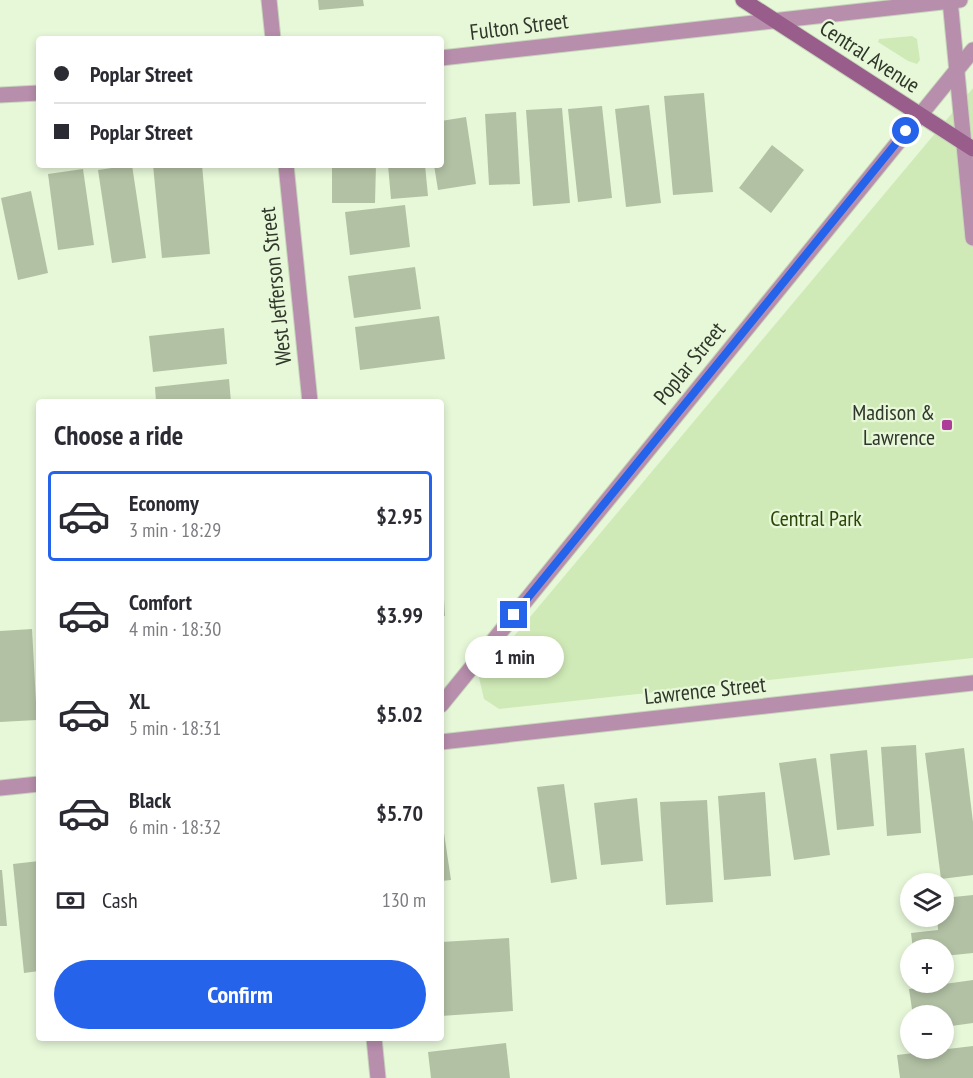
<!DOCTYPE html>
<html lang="en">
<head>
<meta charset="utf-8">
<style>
	body { margin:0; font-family:"PT Sans Narrow",sans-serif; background:#f2f2f3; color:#2b2b33; height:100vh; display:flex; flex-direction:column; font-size:22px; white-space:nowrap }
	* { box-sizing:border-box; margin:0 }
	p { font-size:20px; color:#7c7c81 }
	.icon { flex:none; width:33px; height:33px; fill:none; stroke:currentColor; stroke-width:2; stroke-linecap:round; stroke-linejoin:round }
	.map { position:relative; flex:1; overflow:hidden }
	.side { position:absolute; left:36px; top:399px; width:408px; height:642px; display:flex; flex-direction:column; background:#fff; border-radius:6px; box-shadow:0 3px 9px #0003 }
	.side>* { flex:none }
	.hud { position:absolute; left:36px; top:36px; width:408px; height:132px; border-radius:6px; box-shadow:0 3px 9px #0003; display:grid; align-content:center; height:132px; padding:0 18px; background:#fff }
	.fabs { position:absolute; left:900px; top:873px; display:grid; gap:12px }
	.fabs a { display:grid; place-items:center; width:54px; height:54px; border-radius:50%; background:#fff; box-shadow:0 3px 9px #0003; font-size:30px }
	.end { position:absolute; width:27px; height:27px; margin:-14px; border:8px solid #2563eb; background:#fff; box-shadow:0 0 0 3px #fff }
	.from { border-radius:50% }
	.bubble { position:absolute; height:42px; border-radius:21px; background:#fff; box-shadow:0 3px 9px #0003; font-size:20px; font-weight:700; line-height:42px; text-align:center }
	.hud b { display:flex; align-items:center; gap:21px; height:57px; font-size:22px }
	.hud b+b { border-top:2px solid #e1e1e2 }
	.hud i { width:15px; height:15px; background:#2b2b33 }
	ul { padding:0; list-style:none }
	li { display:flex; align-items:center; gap:18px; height:90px; margin:0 12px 9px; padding:0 6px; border:3px solid transparent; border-radius:6px }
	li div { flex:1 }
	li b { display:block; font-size:22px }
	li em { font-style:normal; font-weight:700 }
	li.active { border-color:#2563eb }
	li>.icon { width:54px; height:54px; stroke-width:1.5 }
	h2 { padding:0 18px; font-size:27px; line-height:72px }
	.pay { display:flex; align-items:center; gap:15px; height:66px; padding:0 18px; font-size:22px }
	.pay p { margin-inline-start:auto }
	.action { display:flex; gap:12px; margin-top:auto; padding:12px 18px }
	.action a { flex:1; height:69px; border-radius:36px; background:#2563eb; color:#fff; font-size:24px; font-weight:700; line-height:69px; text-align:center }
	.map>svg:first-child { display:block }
</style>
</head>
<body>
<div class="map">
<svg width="973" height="1078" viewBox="0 0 973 1078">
	<rect width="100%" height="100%" fill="#e7f8d9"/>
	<g fill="#d0eab7">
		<polygon points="912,36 917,39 920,60 917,64 908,61 878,42 879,39"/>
		<polygon points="973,88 973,658 499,709 484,699 479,678"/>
	</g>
	<g fill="#b2c1a4">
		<polygon points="318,0 363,0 364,6 319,10"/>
		<polygon points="704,93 713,192 673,195 664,96"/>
		<polygon points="649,105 661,203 626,207 615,109"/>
		<polygon points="602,106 612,198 578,202 568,109"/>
		<polygon points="562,108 570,203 533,206 526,110"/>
		<polygon points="516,112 520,184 489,185 485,114"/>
		<polygon points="466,117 476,184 438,190 434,165 441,165 441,121"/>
		<polygon points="772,145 804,170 771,213 739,188"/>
		<polygon points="132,165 146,258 112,263 98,170"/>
		<polygon points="153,165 202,165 210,254 162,258"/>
		<polygon points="332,165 376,165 375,203 332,203"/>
		<polygon points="388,165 425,165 428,196 391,199"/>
		<polygon points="83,169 94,245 58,250 48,174"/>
		<polygon points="31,191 48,273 18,280 1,198"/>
		<polygon points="405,205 410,247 350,255 345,212"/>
		<polygon points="415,267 421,309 354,318 348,276"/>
		<polygon points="439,316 445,359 360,370 355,327"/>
		<polygon points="224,328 227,364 153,372 149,336"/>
		<polygon points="229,379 231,402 156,402 155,387"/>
		<polygon points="441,582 443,582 445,616 441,616"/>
		<polygon points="32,629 37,720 0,722 0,631"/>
		<polygon points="916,745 921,833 887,836 881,747"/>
		<polygon points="964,748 973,822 973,875 941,879 925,753"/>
		<polygon points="867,750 874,826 837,830 830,754"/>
		<polygon points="816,758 830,855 794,860 779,763"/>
		<polygon points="564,784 577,879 551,883 537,787"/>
		<polygon points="765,792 771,876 724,880 718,796"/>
		<polygon points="637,798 643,861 601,865 594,803"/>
		<polygon points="707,800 713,902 666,905 660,802"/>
		<polygon points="441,813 451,880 441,881"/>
		<polygon points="39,861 39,971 24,973 13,864"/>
		<polygon points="0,870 2,870 7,926 0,926"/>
		<polygon points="973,895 973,953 944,956 944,950 913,950 911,933 938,930 937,916 944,916 944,898"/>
		<polygon points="509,938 513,1011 441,1016 441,942"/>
		<polygon points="973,980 973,1023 944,1027 944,1016 913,1016 909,989"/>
		<polygon points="506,1043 510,1078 431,1078 428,1052"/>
		<polygon points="973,1046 973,1078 900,1078 897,1055"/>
	</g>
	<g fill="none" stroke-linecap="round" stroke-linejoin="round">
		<g stroke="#c6d5ba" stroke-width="17">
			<g id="street">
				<polyline points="269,0 273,39"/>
				<polyline points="950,0 973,238"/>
				<polyline points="441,58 960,0"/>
				<polyline points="0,95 39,93"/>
				<polyline points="286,165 310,402"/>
				<polyline points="441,705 973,50"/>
				<polyline points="441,742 973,683"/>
				<polyline points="0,788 39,784"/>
				<polyline points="374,1038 378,1078"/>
			</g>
		</g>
		<g stroke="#c6d5ba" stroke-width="17">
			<polyline id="secondary" points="743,0 973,149"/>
		</g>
		<use href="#street" stroke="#b78eac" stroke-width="15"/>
		<use href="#secondary" stroke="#985d8a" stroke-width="15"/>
	</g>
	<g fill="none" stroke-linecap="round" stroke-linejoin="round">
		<polyline stroke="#2563eb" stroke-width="8" points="514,615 906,131"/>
	</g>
	<rect fill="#ad3d99" stroke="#e7f8d9" stroke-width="2" x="941" y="419" width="12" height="12" rx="3"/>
	<g text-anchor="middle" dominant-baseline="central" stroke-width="4.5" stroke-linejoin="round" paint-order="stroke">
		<g font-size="22" fill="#30362a" stroke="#e7f8d9">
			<text transform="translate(519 26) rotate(-7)">Fulton Street</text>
			<text transform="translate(870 56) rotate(33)">Central Avenue</text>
			<text transform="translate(275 286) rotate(-96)">West Jefferson Street</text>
			<text transform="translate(689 363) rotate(-51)">Poplar Street</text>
			<text transform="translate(705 690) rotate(-6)">Lawrence Street</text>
		</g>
		<g font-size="22" fill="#30362a" stroke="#e7f8d9" text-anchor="end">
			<text x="935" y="412">Madison &amp;<tspan x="935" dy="25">Lawrence</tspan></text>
		</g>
		<g font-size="22" fill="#2c4507" stroke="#e7f8d9">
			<text x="816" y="518">Central Park</text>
		</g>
	</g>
</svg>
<div class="fabs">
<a><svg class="icon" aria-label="layers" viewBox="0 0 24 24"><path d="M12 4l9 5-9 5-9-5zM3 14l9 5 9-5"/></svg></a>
<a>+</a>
<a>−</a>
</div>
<i class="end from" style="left:906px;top:131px"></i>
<i class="end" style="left:514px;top:615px"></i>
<div class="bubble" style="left:465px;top:636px;width:99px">1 min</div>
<div class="hud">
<b><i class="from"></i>Poplar Street</b>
<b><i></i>Poplar Street</b>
</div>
<section class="side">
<h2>Choose a ride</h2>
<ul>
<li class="active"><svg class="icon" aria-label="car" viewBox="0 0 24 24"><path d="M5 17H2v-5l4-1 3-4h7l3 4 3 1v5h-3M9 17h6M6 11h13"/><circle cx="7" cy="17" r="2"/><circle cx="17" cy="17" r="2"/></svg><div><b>Economy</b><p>3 min · 18:29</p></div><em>$2.95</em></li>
<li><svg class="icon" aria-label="car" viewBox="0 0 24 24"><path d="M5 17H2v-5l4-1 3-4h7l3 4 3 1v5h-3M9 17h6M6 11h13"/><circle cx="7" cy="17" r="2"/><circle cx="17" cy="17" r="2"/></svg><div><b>Comfort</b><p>4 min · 18:30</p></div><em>$3.99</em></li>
<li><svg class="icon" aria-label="car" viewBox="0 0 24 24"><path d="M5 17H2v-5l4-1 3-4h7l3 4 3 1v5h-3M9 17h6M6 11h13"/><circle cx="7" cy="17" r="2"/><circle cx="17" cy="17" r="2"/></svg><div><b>XL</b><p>5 min · 18:31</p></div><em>$5.02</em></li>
<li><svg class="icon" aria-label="car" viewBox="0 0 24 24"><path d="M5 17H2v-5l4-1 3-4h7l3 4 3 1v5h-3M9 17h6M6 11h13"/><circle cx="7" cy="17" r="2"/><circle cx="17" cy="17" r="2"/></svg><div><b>Black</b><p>6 min · 18:32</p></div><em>$5.70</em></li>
</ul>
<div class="pay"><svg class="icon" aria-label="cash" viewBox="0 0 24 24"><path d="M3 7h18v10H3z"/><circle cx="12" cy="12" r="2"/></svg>Cash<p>130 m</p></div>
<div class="action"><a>Confirm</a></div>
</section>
</div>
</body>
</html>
